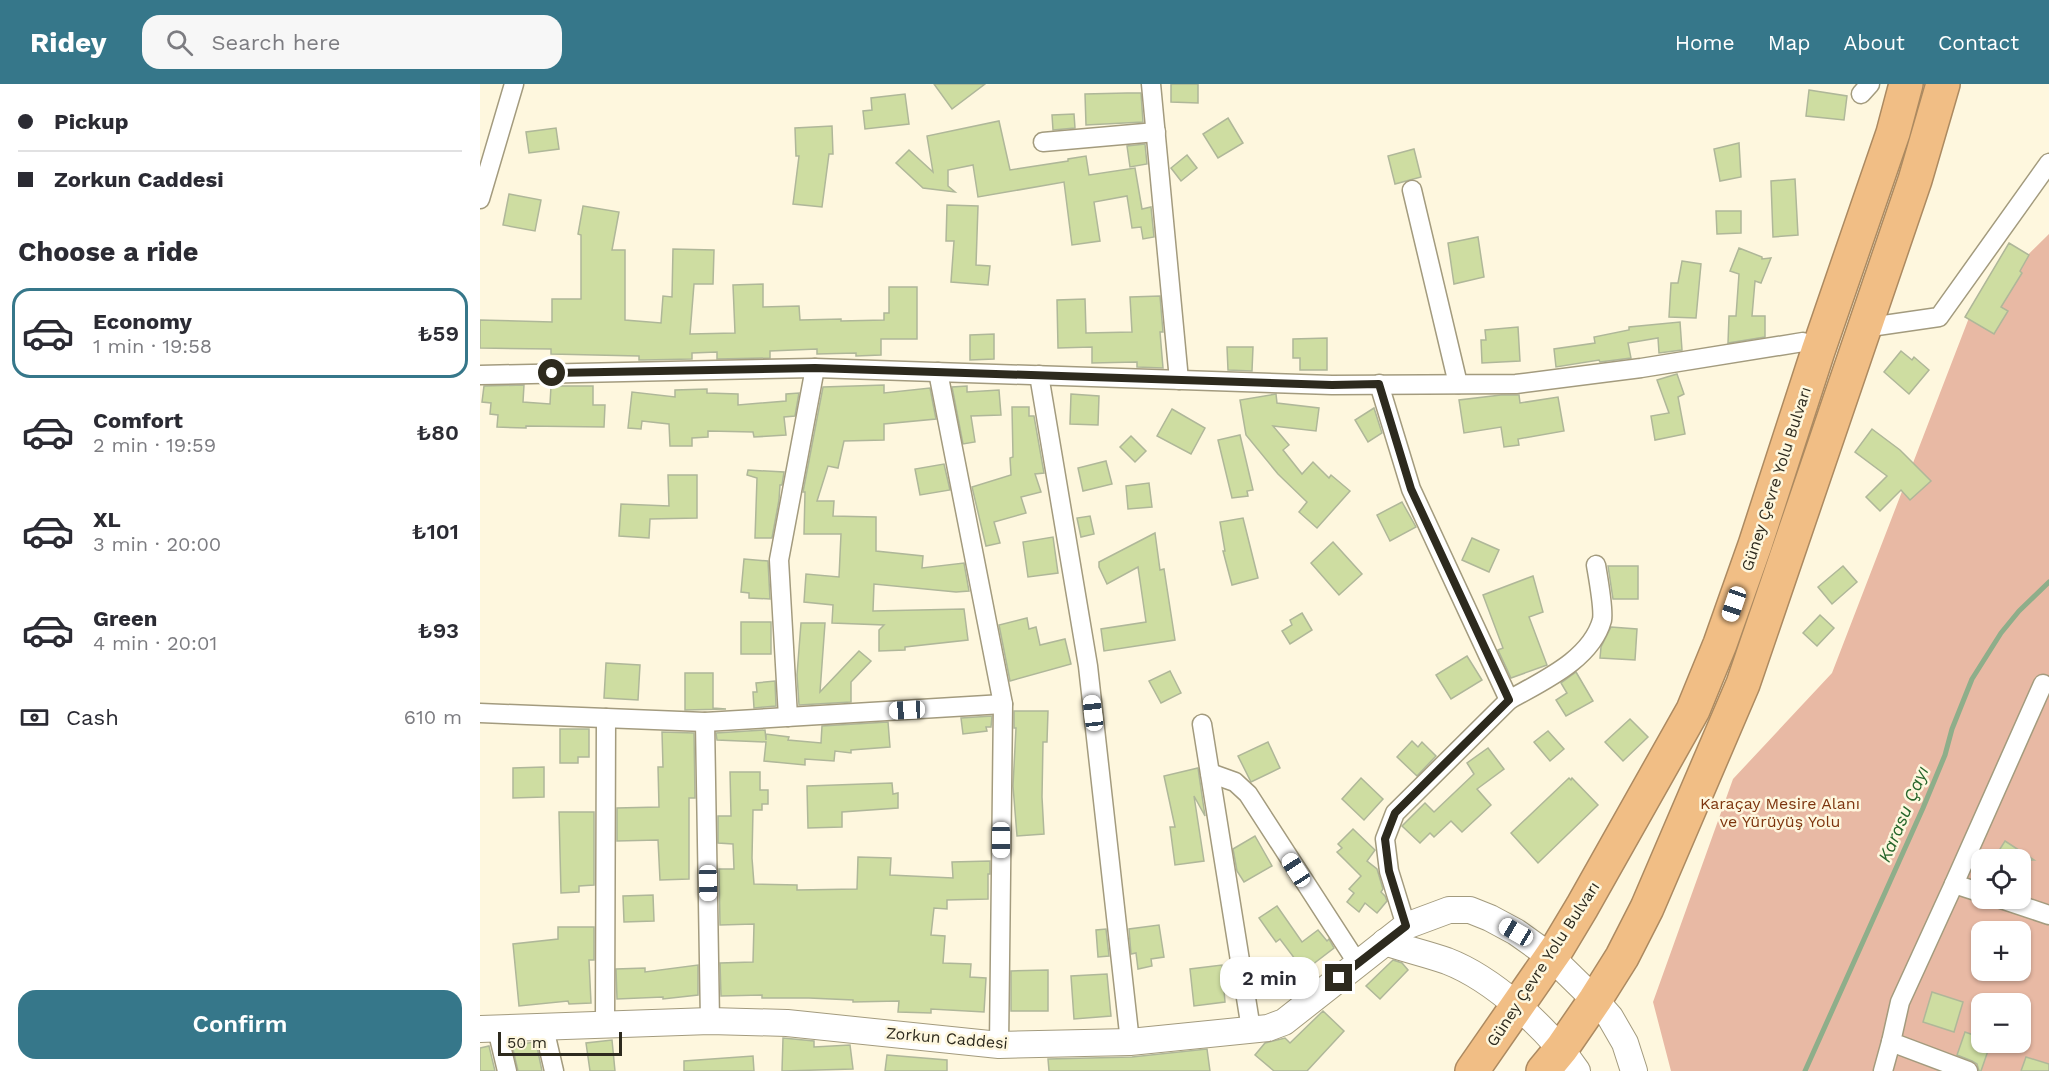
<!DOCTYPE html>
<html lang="en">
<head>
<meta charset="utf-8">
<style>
	body { margin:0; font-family:"Work Sans",sans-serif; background:#f7f7f7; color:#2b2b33; height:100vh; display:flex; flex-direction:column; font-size:22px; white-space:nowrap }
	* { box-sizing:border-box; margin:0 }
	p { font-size:20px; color:#7c7c81 }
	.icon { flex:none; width:33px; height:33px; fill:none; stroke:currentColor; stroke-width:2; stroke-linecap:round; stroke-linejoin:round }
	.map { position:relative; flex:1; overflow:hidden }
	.drawer { display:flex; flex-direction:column; background:#fff; width:480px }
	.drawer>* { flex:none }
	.guide { display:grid; align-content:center; height:132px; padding:0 18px; background:#fff }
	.fabs { position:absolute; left:1491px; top:765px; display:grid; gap:12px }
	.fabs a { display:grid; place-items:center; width:60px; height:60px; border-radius:12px; background:#fff; box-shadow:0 2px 4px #0004; font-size:30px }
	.scale { position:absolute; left:18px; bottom:15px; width:124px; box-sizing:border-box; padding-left:6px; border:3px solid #2d2a1e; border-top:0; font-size:16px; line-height:21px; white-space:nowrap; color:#2d2a1e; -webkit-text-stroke:4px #fef7de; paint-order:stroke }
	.end { position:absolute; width:27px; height:27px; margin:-14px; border:8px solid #2d2a1e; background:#fff; box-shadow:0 0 0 3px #fff }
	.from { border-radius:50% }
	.bubble { position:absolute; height:42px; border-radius:18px; background:#fff; box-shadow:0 2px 4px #0004; font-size:20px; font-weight:600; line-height:42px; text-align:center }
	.car { position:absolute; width:18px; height:36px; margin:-18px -9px; border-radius:8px; box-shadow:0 0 4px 2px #0007; background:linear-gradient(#fff 24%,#345 0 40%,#fff 0 76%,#345 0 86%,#fff 0) }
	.guide b { display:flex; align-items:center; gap:21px; height:57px; font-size:22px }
	.guide b+b { border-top:2px solid #e1e1e2 }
	.guide i { width:15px; height:15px; background:#2b2b33 }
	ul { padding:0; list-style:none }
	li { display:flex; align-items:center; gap:18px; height:90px; margin:0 12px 9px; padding:0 6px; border:3px solid transparent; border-radius:18px }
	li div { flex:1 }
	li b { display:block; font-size:22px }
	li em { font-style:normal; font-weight:600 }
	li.active { border-color:#36778a }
	li>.icon { width:54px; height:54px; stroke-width:1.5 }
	h2 { padding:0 18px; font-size:27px; line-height:72px }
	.pay { display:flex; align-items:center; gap:15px; height:66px; padding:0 18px; font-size:22px }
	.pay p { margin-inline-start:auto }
	.button { display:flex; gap:12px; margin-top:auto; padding:12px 18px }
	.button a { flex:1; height:69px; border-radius:18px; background:#36778a; color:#fff; font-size:24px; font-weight:600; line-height:69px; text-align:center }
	header { display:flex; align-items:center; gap:36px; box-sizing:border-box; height:84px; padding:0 30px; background:#36778a; color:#fff }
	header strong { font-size:28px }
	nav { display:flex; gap:33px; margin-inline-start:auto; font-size:21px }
	.search { width:420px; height:54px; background:#f7f7f7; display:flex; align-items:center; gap:15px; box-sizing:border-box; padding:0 21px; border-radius:18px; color:#7c7c81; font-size:22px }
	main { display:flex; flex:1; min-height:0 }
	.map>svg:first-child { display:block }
</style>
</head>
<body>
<header>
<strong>Ridey</strong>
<div class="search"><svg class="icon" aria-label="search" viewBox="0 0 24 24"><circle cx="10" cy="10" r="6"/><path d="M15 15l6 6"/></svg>Search here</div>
<nav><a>Home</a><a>Map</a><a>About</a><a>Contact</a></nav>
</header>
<main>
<section class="drawer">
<div class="guide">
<b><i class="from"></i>Pickup</b>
<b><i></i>Zorkun Caddesi</b>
</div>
<h2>Choose a ride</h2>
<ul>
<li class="active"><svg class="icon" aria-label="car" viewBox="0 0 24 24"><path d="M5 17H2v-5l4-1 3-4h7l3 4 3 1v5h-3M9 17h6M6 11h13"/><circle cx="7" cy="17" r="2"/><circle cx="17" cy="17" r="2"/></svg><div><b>Economy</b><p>1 min · 19:58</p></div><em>₺59</em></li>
<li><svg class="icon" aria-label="car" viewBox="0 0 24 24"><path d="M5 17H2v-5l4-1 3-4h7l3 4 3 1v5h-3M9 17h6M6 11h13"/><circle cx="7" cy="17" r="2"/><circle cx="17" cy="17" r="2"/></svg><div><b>Comfort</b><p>2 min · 19:59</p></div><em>₺80</em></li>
<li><svg class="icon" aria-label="car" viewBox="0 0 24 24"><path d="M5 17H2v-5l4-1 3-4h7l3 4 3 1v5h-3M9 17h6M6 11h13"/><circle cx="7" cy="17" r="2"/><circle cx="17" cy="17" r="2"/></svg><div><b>XL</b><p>3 min · 20:00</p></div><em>₺101</em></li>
<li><svg class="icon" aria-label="car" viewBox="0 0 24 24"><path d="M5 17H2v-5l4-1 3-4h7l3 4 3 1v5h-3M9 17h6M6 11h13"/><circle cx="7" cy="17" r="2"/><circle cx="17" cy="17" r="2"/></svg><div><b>Green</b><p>4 min · 20:01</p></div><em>₺93</em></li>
</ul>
<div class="pay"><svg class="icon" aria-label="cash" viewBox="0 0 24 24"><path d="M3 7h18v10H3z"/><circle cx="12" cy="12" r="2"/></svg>Cash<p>610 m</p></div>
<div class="button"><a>Confirm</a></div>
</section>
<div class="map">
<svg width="1569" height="987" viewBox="0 0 1569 987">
	<rect width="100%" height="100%" fill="#fef7de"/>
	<path fill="#e8b9a4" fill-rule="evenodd" d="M1569,150V987H1191L1173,918L1253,695L1352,589L1492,226ZM1502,776H1540V814H1502ZM1502,848H1540V886H1502ZM1502,920H1540V958H1502Z"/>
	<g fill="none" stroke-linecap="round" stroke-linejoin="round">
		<polyline stroke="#8eae8a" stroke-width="5" points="1325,987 1443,724 1465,671 1472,645 1492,595 1521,549 1539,527 1569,498"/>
	</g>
	<g fill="#cedda1" stroke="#afb799" stroke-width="1.5">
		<polygon points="454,0 505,0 472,25"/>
		<polygon points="691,0 718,0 718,19 691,18"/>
		<polygon points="1329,6 1367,12 1364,36 1326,32"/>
		<polygon points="647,9 661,9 663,38 606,41 605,10"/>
		<polygon points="425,10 429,40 385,45 383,27 392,26 391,14"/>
		<polygon points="594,30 595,44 573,46 572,31"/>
		<polygon points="748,34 763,59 738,74 723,50"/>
		<polygon points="519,37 530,86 588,77 588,75 606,72 609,91 655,84 662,125 671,123 674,153 663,155 661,143 652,144 647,112 614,118 620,157 592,161 584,98 498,113 493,81 468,86 468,102 475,108 443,104 416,79 429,66 453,88 447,52"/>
		<polygon points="352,42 353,70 349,70 342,123 313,120 319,72 316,72 315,44"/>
		<polygon points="76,44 79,65 49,69 46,48"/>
		<polygon points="1259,59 1261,93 1240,97 1234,65"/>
		<polygon points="665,60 667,80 650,83 647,62"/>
		<polygon points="934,65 941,93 915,100 908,72"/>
		<polygon points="707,71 717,84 701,97 691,84"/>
		<polygon points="1315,95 1318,151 1293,153 1291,97"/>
		<polygon points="29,110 61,116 55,147 23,141"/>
		<polygon points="467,121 498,122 496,181 510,182 508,201 471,198 474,157 466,157"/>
		<polygon points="103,122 139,128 132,166 145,166 145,236 181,239 183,212 192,213 193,165 234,166 233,200 214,200 210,250 255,249 253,201 283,200 283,223 319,222 320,236 361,235 361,237 404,236 404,229 409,229 409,203 437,203 437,255 401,255 401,271 376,272 376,269 337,270 337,265 290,267 290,274 237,275 237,268 212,269 212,275 164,276 159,276 159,272 71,270 71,265 0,264 0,236 72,238 72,215 101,215 101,151 98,150"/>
		<polygon points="1236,127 1261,127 1261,149 1237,150"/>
		<polygon points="998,153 1004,193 974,200 968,159"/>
		<polygon points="1529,159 1549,171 1540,187 1542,189 1521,223 1528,227 1514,250 1485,233"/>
		<polygon points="1259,164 1282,173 1282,175 1291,174 1281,199 1275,197 1272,232 1285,232 1285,253 1248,259 1249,232 1256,232 1259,190 1250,187"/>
		<polygon points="1202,177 1221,180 1216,234 1189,233 1191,199 1198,199"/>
		<polygon points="680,212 683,248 680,248 683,284 657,283 657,278 612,279 612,263 578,264 577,216 605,215 606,249 652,248 650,213"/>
		<polygon points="1200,238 1202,266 1179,269 1178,254 1148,259 1151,274 1120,278 1119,276 1076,283 1074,265 1115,259 1114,253 1149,246 1149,243"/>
		<polygon points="1038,243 1040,277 1002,279 1001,256 1006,256 1005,246"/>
		<polygon points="514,250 514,275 490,276 490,251"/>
		<polygon points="847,254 847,286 820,286 820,274 813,274 813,255"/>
		<polygon points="747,263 773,263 772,287 748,286"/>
		<polygon points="1421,267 1432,276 1434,273 1449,286 1429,310 1404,288"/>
		<polygon points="1197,290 1204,310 1198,313 1205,350 1175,356 1171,332 1189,329 1177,296"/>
		<polygon points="44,301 43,318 70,320 71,302 113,302 113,321 125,321 124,343 46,342 46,344 17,343 18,331 10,330 11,319 2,318 4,302"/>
		<polygon points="404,301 404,309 450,304 456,335 404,340 404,356 364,357 358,384 348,382 337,417 354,417 353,432 396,433 396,467 443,472 442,484 484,479 489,507 476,508 394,500 393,527 484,525 488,556 425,563 425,566 399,567 399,546 404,541 352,539 353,521 324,518 326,490 359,493 361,450 324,450 325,408 323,408 343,303"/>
		<polygon points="487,302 487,308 519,306 521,331 491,332 495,358 483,360 472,303"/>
		<polygon points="227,305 227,309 258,310 258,321 306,317 306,310 319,309 315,332 304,333 306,351 274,353 273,348 228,347 228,353 212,354 212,362 190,362 189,340 162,337 161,345 148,344 152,308 195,313 195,306"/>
		<polygon points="591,310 619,312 618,341 590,340"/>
		<polygon points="796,310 797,319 839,324 836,347 793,342 809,361 803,366 822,390 833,378 849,394 851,391 870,407 837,444 819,428 827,418 798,390 766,351 760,316"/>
		<polygon points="1021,311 1039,311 1040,319 1078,313 1084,347 1038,355 1039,361 1024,363 1021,343 984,349 979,316"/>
		<polygon points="532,323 549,323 549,332 554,332 564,389 555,390 561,408 541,413 546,429 514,438 520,459 506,462 492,403 531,391 530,374 533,373"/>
		<polygon points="894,324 902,349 888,358 875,336"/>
		<polygon points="692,325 725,344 711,370 677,352"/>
		<polygon points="1392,345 1420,366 1451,397 1430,416 1421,406 1400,427 1386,413 1407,392 1375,368"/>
		<polygon points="760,351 773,406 767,407 768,412 752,414 738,356"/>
		<polygon points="651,352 666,367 655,378 640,363"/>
		<polygon points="626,377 632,400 603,407 598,384"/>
		<polygon points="464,380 470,406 440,411 435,385"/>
		<polygon points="268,386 304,388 302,401 300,401 299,416 292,454 275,454 277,394 267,391"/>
		<polygon points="188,391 217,391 217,434 170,435 169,454 139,452 141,420 189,422"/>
		<polygon points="669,399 672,423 648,425 646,402"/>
		<polygon points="922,418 936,443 910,457 897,431"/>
		<polygon points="610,432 614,450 601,453 597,434"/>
		<polygon points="763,434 778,494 752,501 743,467 745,467 740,438"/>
		<polygon points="675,449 680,486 684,485 695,556 624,567 621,545 666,538 658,483 627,500 619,483 619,478"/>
		<polygon points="573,453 578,489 548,493 543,458"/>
		<polygon points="992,454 1019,466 1009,488 982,476"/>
		<polygon points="853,458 882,490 859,511 831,479"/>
		<polygon points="264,475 288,477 290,515 269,514 269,509 261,508"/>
		<polygon points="1128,482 1158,482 1158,515 1133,515"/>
		<polygon points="1363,482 1377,498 1352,520 1338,503"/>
		<polygon points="1053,492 1063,528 1049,533 1067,581 1031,594 1018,566 1023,564 1003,511"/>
		<polygon points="822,529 832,546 810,560 802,547 812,541 810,536"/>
		<polygon points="1340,531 1354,544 1337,562 1323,549"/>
		<polygon points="547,534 549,545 556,543 560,561 585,555 591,580 530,597 519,541"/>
		<rect x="261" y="538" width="30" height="32"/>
		<polygon points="321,539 345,539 340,608 379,567 391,577 371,598 371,618 319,621 317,591"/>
		<polygon points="1131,543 1157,545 1155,576 1120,574 1121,563"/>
		<polygon points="987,572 1002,596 971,615 956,591"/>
		<polygon points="126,579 160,581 158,616 124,614"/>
		<polygon points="690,587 701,609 681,619 669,597"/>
		<polygon points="1096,588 1113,617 1086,632 1076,616 1087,609 1081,599"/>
		<polygon points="205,589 233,589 233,624 246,625 205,626"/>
		<polygon points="295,597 296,622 274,624 273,608 277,608 276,599"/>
		<polygon points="534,627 568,627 567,658 563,658 562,713 564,750 537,752 533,702 536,644 534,644"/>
		<polygon points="512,632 511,643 506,643 507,647 483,650 481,634"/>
		<polygon points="1150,635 1168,653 1143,677 1125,658"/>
		<polygon points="408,638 410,663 371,666 371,669 355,667 354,677 325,675 325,681 284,677 286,658 237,656 236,649 285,646 286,656 286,650 309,653 308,656 341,659 342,642"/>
		<polygon points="80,645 109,645 109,673 98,673 98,679 80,679"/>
		<polygon points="1068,647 1084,665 1070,677 1054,658"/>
		<polygon points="182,648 214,649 215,714 209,714 209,795 180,796 178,756 137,757 137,724 179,723 178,683 183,683"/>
		<polygon points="932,657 938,663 942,658 956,672 937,692 917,673"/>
		<polygon points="788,658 800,684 771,698 758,672"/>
		<polygon points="1008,664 1024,685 997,705 1011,721 982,748 971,737 954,753 950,749 940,759 922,742 945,719 954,728 994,690 987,679"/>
		<polygon points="64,683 64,713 33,714 33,684"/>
		<polygon points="718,684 725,732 714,712 724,777 695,781 690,743 695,743 684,692"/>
		<polygon points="250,688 280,688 280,706 288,706 288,720 282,720 282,726 273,726 272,774 274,800 317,801 317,806 377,805 378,773 411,774 410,791 473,794 472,778 510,777 510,790 508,790 508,815 467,816 467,825 454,824 451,851 465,852 463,879 491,880 490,893 506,894 504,928 451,925 451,929 418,928 419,917 373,918 373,916 329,914 282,914 282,911 241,912 240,879 273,878 274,840 240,841 239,785 254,785 253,760 238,759 238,732 251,732"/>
		<polygon points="881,694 903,715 884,736 862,715"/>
		<polygon points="1089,694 1091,696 1092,694 1118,721 1058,779 1031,749"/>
		<polygon points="412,699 413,710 418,709 418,724 362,728 362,743 328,744 327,702"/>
		<polygon points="79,728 114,728 114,801 99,802 99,808 81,809"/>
		<polygon points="873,745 895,766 887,777 897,785 903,805 901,808 905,812 907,817 897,829 885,819 879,828 867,818 874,809 869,805 881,792 857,768 862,764 858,760"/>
		<polygon points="775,752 792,782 764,798 757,787 753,765"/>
		<polygon points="1525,757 1554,776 1513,776"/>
		<polygon points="173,811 174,837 144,838 143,812"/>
		<polygon points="797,822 822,858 838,846 847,857 849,855 854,864 824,887 800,855 796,858 779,834"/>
		<polygon points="679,841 684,873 671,875 672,882 658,885 656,869 651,870 649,845"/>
		<polygon points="78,843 114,843 114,876 109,876 111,919 89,920 88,917 39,922 33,860 78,855"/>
		<polygon points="626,845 629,872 618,873 616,846"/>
		<polygon points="913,876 922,879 928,886 900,915 886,902"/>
		<polygon points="218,881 218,911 183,915 183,913 137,915 136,885 165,884 165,888"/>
		<polygon points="742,881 745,918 714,922 710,885"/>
		<polygon points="568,886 568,927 531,927 531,887"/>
		<polygon points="627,890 631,932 594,935 591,892"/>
		<polygon points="1452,908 1483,918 1474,948 1443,938"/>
		<polygon points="843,927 864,947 827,987 794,987 775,971 785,959 805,954 810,959"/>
		<polygon points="1485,948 1502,954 1502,958 1511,958 1501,987 1499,987 1497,980 1492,977 1477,971"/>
		<polygon points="303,954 334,957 334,963 370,961 373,985 302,987"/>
		<polygon points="132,956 135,987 110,987 106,959"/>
		<polygon points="56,958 62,987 38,987 32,961"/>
		<polygon points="9,962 15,987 0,987 0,964"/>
		<polygon points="727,965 730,987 569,987 568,975 652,973"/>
		<polygon points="407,971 467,976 467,987 405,987"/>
		<polygon points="273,972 274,987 204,987 204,977"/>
		<polygon points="1546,973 1569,980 1569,987 1541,987"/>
	</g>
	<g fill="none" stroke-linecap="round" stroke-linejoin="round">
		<g stroke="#a39b7e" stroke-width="21">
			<g id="street">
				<polyline points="671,0 699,296"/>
				<polyline points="1381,10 1390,0"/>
				<polyline points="563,58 676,48"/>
				<polyline points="932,106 978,300"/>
				<polyline points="0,115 34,0"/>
				<polyline points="1397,242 1459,233 1569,79"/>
				<polyline points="458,288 523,620 519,961"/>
				<polyline points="0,291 335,284 852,301 1036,300 1161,284 1323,258"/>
				<polyline points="559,291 608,582 650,958"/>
				<polyline points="899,300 931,405 1029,616 915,729 905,755 909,787 926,842"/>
				<path d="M1029,616C1062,597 1111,576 1122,536C1124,525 1118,493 1116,481"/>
				<polyline points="0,629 225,638 523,620"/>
				<polyline points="308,633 299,476 335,284"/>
				<polyline points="225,638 230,937"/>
				<polyline points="722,640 771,945"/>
				<polyline points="730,689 755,698 768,710 878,880"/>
				<polyline points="1474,800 1420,918 1411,958 1488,987"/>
				<polyline points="1502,809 1474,800 1563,600"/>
				<polyline points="1518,814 1569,831"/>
				<polyline points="125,941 126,634"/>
				<polyline points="64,944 74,987"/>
				<polyline points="17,945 27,987"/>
				<polyline points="1403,987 1411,958"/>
			</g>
		</g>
		<g stroke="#a39b7e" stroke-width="28">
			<g id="secondary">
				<path d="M905,858C925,865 947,870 967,877C1014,895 1069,946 1097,987"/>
				<polyline points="0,945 230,937 307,939 519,961 650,958 788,944 804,938 926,842 969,826 990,826 1010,834 1036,848 1071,873 1115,916 1130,933 1145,959 1154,987"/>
			</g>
		</g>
		<g stroke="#ac8a61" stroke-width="36">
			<g id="highway">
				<polyline points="992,987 1078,863 1102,823 1213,626 1240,560 1275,461 1338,267 1413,49 1426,0"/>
				<polyline points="1063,987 1082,964 1115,916 1142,873 1167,824 1263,600 1435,96 1463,0"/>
			</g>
		</g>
		<use href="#street" stroke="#fff" stroke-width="18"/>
		<use href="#secondary" stroke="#fff" stroke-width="26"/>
		<use href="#highway" stroke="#f1be85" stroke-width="33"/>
	</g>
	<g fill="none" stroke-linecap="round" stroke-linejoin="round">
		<polyline stroke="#2d2a1e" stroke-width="8" points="72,289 335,284 852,301 899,300 931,405 1029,616 915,729 905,755 909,787 926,842 859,894"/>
	</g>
	<g text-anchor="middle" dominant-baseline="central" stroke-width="5" stroke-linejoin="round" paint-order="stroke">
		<g font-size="16" fill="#2d2a1e" stroke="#fef7de">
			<text transform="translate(1296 395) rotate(-72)">Güney Çevre Yolu Bulvarı</text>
			<text transform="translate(1063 880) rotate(-57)">Güney Çevre Yolu Bulvarı</text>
			<text transform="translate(467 954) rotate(5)">Zorkun Caddesi</text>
		</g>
		<g font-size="16" fill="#7d350e" stroke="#fef7de">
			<text x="1300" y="719">Karaçay Mesire Alanı<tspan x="1300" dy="18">ve Yürüyüş Yolu</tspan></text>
		</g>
		<g font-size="18" font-style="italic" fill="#27662b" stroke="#fef7de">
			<text transform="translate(1423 730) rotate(-67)">Karasu Çayı</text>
		</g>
	</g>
</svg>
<div class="fabs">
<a><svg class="icon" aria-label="locate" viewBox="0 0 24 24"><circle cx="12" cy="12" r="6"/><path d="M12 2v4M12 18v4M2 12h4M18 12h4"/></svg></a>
<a>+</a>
<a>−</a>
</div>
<div class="scale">50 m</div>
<i class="end from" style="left:72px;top:289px"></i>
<i class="end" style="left:859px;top:894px"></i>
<div class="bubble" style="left:740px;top:873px;width:99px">2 min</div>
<i class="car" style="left:1254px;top:520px;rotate:199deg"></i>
<i class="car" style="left:427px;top:626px;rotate:267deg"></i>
<i class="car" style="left:613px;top:629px;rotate:353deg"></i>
<i class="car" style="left:521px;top:756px;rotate:180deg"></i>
<i class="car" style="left:816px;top:786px;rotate:327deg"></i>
<i class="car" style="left:228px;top:799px;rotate:179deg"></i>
<i class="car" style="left:1036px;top:848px;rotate:300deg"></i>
</div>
</main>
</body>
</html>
